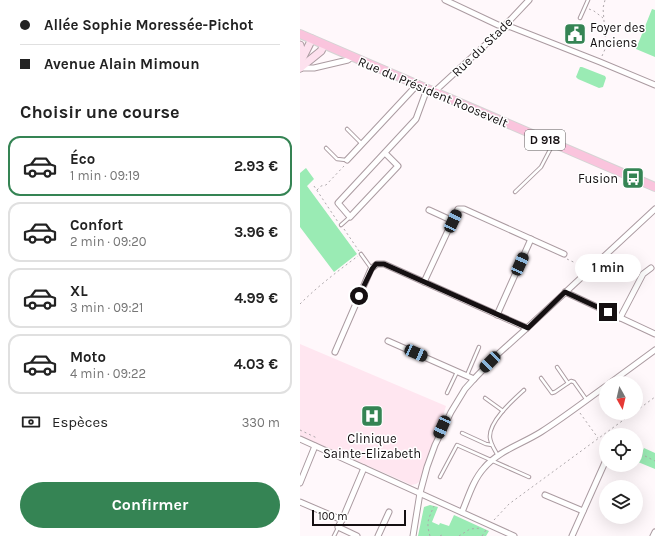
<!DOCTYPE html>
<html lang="fr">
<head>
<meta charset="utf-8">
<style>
	body { margin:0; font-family:Karla,sans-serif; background:#f2f2f2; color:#222; height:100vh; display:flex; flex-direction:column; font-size:15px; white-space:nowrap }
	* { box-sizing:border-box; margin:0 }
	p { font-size:13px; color:#767676 }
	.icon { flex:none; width:22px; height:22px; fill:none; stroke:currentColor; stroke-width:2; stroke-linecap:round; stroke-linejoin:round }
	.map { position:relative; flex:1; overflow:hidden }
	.sheet { display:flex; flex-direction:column; background:#fff; width:300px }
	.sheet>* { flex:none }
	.hud { display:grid; align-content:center; height:88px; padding:0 20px; background:#fff }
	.needle { width:26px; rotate:172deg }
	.controls { position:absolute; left:299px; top:376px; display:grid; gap:8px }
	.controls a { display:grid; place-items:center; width:44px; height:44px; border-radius:50%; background:#fff; box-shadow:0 4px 16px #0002; font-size:20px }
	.scale { position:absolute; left:12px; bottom:10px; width:94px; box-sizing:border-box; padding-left:4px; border:2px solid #151012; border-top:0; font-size:11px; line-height:14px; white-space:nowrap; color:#151012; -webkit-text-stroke:3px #fff; paint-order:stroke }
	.end { position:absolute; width:18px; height:18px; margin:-9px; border:5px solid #151012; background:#fff; box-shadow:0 0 0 2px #fff }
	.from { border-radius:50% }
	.bubble { position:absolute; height:28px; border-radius:14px; background:#fff; box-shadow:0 4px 16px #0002; font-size:13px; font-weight:700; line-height:28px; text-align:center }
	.car { position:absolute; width:12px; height:24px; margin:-12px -6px; border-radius:5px; box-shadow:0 0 3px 1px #0007; background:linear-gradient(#222 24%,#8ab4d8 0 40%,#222 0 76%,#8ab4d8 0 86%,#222 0) }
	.hud b { display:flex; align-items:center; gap:14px; height:38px; font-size:15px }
	.hud b+b { border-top:1px solid #e0e0e0 }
	.hud i { width:10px; height:10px; background:#222 }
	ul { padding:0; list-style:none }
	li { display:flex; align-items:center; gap:12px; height:60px; margin:0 8px 6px; padding:0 12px; border:2px solid #e0e0e0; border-radius:12px }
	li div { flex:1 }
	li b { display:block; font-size:15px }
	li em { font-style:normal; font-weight:700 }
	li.selected { border-color:#358454 }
	li>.icon { width:36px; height:36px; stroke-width:1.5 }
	h2 { padding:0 20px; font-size:18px; line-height:48px }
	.pay { display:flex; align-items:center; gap:10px; height:44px; padding:0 20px; font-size:15px }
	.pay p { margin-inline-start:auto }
	.cta { display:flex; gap:8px; margin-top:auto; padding:8px 20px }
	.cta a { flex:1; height:46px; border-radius:24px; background:#358454; color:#fff; font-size:16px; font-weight:700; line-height:46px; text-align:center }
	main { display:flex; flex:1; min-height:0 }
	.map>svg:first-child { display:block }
</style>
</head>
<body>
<main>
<section class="sheet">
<div class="hud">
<b><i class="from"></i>Allée Sophie Moressée-Pichot</b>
<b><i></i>Avenue Alain Mimoun</b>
</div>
<h2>Choisir une course</h2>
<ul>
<li class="selected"><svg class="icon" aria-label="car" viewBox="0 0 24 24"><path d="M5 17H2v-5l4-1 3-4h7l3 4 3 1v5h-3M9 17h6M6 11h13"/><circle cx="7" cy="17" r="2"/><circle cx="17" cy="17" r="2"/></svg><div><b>Éco</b><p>1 min · 09:19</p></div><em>2.93 €</em></li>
<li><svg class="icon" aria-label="car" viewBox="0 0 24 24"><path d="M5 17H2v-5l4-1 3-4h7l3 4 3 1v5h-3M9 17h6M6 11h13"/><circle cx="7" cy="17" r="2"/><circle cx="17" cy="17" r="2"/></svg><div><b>Confort</b><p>2 min · 09:20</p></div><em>3.96 €</em></li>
<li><svg class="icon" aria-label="car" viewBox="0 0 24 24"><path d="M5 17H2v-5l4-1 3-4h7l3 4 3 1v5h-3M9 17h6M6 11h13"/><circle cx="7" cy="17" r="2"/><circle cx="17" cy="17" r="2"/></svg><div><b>XL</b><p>3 min · 09:21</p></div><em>4.99 €</em></li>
<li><svg class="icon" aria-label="car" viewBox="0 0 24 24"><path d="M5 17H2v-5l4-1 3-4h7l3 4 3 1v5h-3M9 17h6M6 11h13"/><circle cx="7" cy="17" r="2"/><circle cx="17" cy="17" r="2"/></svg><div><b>Moto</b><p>4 min · 09:22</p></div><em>4.03 €</em></li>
</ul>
<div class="pay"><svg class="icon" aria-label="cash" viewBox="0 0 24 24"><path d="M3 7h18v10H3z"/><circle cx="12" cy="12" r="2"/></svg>Espèces<p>330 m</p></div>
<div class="cta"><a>Confirmer</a></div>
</section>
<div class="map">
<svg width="355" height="536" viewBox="0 0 355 536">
	<rect width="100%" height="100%" fill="#fff8fb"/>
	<polygon fill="#ffe6f0" points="0,344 146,406 140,426 119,482 116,484 111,485 105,482 0,436"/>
	<g fill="#9aebb4">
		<polygon points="352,9 355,10 355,57 336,49"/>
		<polygon points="280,67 282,67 305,76 306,78 303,87 299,88 278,79 276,77"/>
		<polygon points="6,168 14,179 7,186 57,254 34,272 0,227 0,173"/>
		<polygon points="344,448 355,453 355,469 338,462"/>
		<polygon points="130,505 138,507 132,522 139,525 140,523 149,526 154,515 189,531 186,536 118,536 124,507"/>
	</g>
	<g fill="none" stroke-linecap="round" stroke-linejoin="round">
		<g stroke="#ab9ba1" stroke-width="4.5">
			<g id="lane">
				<polyline points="280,18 288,0"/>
				<polyline points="47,129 61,143"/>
				<polyline points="26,148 37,159 46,160"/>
				<polyline points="215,192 241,167 253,144"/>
				<polyline points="41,225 50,217"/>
				<polyline points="61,254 71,268"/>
				<polyline points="257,367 268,383"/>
				<polyline points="167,375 179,347"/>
				<polyline points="241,378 252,393 255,392 271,381 274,382 286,399"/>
				<polyline points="147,393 157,372"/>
				<polyline points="185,398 203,411"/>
				<polyline points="162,433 186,444 192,445"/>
				<path d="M198,456C195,450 191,445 190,438C188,422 213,400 224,390"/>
				<polyline points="140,477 157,445 229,477"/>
				<polyline points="34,536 38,528"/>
			</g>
		</g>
		<g stroke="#ab9ba1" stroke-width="7">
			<g id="street">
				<polyline points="145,0 198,25 211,27 300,62 355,85"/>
				<polyline points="0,68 14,68 48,60 52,57"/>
				<polyline points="134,92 196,35 229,0"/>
				<polyline points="85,153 98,166 50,217 38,203 116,119 127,89"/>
				<polyline points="47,160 117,85"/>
				<polyline points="129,210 153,221"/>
				<polyline points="124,282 158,209 164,209 264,254"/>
				<polyline points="265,292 355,334"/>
				<polyline points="197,315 231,239"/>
				<polyline points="320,318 343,274 351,268"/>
				<polyline points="88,341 174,379"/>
				<polyline points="35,352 71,269 77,264 84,264 227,328"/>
				<polyline points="310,383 355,350"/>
				<polyline points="0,439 214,536"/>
				<polyline points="336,452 339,454"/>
				<polyline points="0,483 15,446"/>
				<polyline points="245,495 283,511"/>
				<polyline points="0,502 42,520 64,468"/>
				<path d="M162,512C168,498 173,480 184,468C198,451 222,444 241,432C263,418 285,401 306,386"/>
				<polyline points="42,520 38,527 57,536"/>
				<polyline points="78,536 89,512"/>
				<polyline points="113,536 120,493 127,467 135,445 151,412 165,389 174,379 198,354 227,328 355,209"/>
				<polyline points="272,536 306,460"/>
				<polyline points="353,536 355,532"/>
			</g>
		</g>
		<g stroke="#ab9ba1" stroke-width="9">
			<g id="secondary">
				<path d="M0,45C3,53 2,60 0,68"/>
				<polyline points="3,57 12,39"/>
				<polyline points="0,68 21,51 24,45"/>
			</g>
		</g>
		<g stroke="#d5d4d4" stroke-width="10">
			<polyline id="primary" points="0,34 355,187"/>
		</g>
		<g stroke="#aea8ab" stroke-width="1" stroke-dasharray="2 3" stroke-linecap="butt">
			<polyline points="289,9 294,11 303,18"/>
			<polyline points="302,56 306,47 303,8 305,0"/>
			<polyline points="14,186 38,222"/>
			<polyline points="17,190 21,186 26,185 44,166"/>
			<polyline points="44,229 59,251"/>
			<polyline points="267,259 284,267"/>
			<path d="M0,304C18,286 38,271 58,256"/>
			<polyline points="336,411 355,397"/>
			<polyline points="280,413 298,438"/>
			<polyline points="0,430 17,438 17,439"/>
			<polyline points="345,456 355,461"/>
			<polyline points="194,520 209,504 333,413"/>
			<path d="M130,536C126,522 128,520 134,506"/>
			<polyline points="140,536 142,535 144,536"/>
			<polyline points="159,536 170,529 181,528"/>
			<polyline points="182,536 186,530"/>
		</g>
		<use href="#lane" stroke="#fff" stroke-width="2.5"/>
		<use href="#street" stroke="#fff" stroke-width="5"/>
		<use href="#secondary" stroke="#fde1ee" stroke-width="7"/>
		<use href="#primary" stroke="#fac4dd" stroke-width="8"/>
	</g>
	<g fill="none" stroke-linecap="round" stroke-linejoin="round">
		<polyline stroke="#151012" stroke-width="5" points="59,296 72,269 76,264 84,264 228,328 265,292 308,312"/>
	</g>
	<defs>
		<g id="civic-square" transform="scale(1.15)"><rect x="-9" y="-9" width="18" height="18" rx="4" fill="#358454" stroke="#fff"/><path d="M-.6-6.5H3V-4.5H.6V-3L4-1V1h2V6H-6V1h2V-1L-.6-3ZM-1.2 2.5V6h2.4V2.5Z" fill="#fff"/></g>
		<g id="bus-square" transform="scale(1.15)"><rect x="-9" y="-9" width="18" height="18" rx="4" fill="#358454" stroke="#fff"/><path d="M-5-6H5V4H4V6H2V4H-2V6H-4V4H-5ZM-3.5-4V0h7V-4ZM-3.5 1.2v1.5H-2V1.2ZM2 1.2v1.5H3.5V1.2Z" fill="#fff"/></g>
		<g id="hospital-square" transform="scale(1.15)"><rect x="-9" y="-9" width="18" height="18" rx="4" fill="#358454" stroke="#fff"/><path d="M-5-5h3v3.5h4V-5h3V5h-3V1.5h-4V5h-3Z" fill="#fff"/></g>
	</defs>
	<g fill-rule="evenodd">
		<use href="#civic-square" x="275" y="34"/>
		<use href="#bus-square" x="333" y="178"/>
		<use href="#hospital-square" x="72" y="416"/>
	</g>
	<g text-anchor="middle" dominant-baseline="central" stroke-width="3" stroke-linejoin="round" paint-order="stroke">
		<rect fill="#fff" stroke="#5b5859" stroke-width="1" x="225" y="130" width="40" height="20" rx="3"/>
		<g font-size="12" font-weight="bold" fill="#151012">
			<text x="245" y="140">D 918</text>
		</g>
		<g font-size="13" fill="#151012" stroke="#fff" text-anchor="start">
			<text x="290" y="27">Foyer des<tspan x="290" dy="15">Anciens</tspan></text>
			<text x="318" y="178" text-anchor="end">Fusion</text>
			<text x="72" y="438" text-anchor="middle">Clinique<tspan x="72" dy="15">Sainte-Elizabeth</tspan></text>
		</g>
		<g font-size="13" fill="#151012" stroke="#fff">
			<text transform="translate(182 47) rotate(-44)">Rue du Stade</text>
			<text transform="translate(133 92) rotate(23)">Rue du Président Roosevelt</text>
		</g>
	</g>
</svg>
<div class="controls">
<a><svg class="needle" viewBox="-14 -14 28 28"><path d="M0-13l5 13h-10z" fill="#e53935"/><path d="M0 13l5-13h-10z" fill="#767676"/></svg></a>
<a><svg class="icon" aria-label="locate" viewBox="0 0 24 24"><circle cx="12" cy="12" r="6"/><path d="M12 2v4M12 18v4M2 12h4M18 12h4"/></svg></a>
<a><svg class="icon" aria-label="layers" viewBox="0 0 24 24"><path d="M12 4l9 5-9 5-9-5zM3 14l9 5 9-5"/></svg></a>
</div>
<div class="scale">100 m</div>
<i class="end from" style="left:59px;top:296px"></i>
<i class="end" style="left:308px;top:312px"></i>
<div class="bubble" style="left:275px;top:254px;width:66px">1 min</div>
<i class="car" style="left:153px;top:221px;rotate:25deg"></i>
<i class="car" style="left:220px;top:264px;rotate:24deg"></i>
<i class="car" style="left:116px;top:353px;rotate:114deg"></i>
<i class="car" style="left:190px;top:362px;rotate:225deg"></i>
<i class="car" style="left:142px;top:427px;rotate:204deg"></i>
</div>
</main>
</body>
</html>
